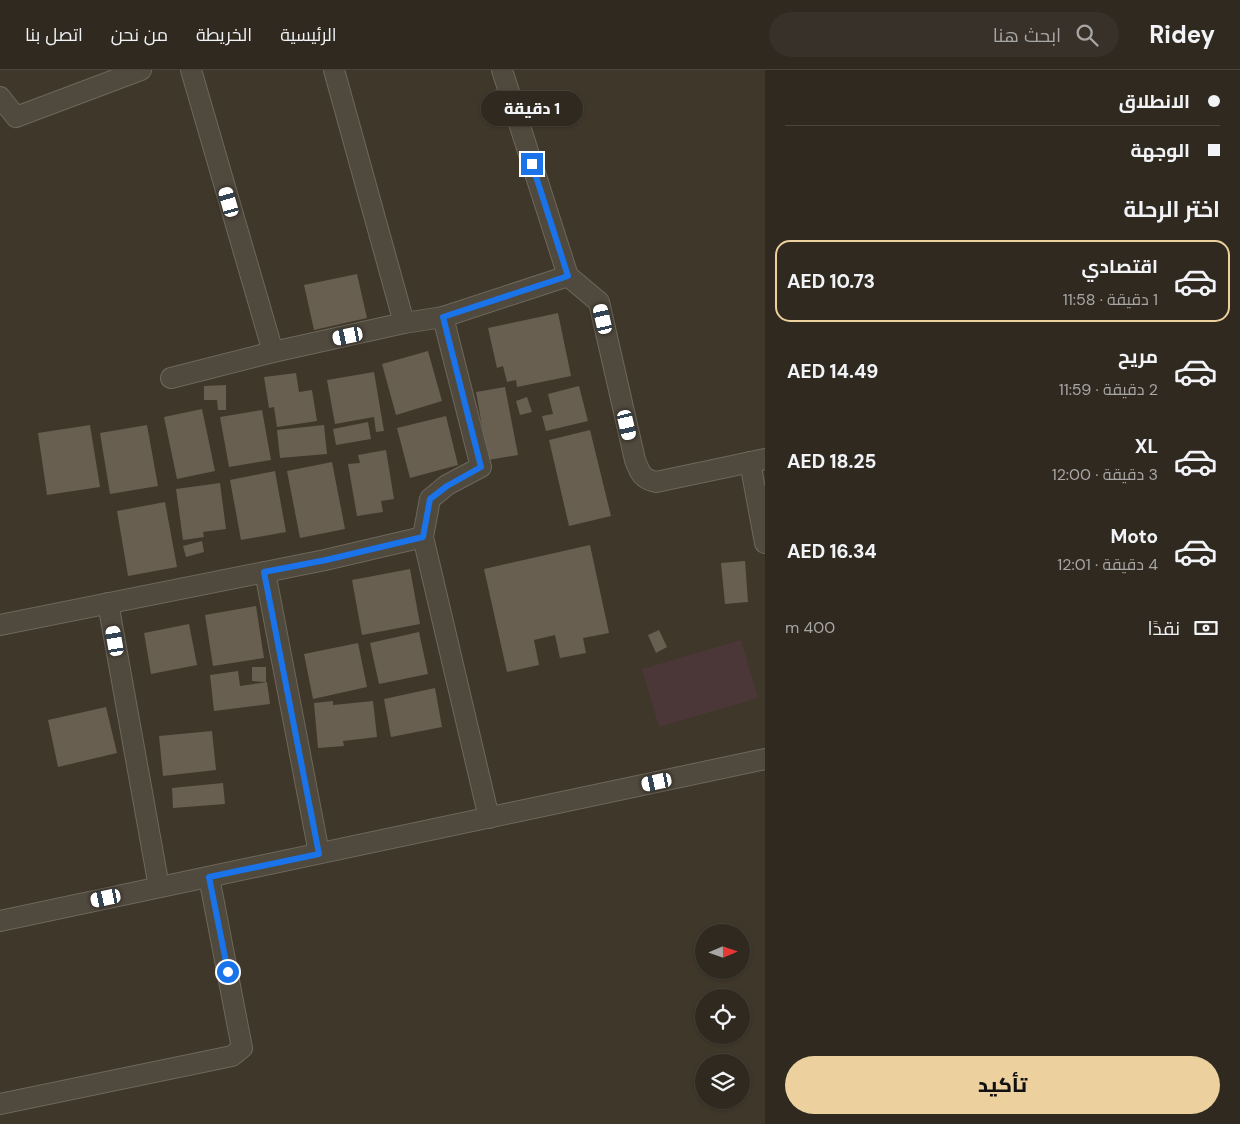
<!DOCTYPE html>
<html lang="ar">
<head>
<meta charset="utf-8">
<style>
	body { margin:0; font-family:"DM Sans",Cairo,sans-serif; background:#373129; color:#f1f3f6; direction:rtl; height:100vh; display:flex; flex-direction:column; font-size:19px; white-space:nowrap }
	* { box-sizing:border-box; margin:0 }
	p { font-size:16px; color:#a7a6a5 }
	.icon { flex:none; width:28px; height:28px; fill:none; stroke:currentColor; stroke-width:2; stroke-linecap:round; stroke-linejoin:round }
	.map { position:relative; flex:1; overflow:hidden; direction:ltr }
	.drawer { display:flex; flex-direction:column; background:#2f2920; width:475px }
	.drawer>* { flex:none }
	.guide { display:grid; align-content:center; height:110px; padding:0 20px; background:#2f2920 }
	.needle { width:32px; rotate:88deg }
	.controls { position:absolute; left:695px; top:854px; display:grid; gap:10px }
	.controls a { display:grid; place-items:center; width:55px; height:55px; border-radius:50%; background:#2f2920; box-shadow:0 1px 4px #0004,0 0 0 1px #4a453e; font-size:25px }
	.end { position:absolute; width:22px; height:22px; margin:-11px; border:6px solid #1a73e8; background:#fff; box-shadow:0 0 0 2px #fff }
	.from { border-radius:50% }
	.bubble { position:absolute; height:35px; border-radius:18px; background:#2f2920; box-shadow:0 1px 4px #0004,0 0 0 1px #4a453e; font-size:16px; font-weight:800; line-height:35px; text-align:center; direction:rtl }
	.car { position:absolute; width:15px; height:30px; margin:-15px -8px; border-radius:6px; box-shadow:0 0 4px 1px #0007; background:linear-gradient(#fff 24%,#345 0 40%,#fff 0 76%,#345 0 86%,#fff 0) }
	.guide b { display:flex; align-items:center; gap:18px; height:48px; font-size:19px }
	.guide b+b { border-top:1px solid #4a453e }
	.guide i { width:12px; height:12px; background:#f1f3f6 }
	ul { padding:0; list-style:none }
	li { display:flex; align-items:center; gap:15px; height:82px; margin:0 10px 8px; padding:0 10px; border:2px solid transparent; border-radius:15px }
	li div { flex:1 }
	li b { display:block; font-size:19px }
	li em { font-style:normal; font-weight:800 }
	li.on { border-color:#ecd09d }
	li>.icon { width:45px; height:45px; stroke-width:1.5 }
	h2 { padding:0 20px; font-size:22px; line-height:60px }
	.pay { display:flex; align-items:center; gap:12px; height:55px; padding:0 20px; font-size:19px }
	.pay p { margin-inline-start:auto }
	.button { display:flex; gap:10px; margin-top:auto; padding:10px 20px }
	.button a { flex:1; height:58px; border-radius:30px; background:#ecd09d; color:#111; font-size:20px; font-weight:800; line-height:58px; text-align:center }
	header { display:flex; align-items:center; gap:30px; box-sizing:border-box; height:70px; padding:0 25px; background:#2f2920; border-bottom:1px solid #4a453e }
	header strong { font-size:24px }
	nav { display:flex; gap:28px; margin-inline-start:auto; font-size:18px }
	.search { width:350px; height:45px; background:#373129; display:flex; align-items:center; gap:12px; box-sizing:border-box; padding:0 18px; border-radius:28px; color:#a7a6a5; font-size:19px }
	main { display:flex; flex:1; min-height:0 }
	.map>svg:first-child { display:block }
</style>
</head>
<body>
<header>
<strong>Ridey</strong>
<div class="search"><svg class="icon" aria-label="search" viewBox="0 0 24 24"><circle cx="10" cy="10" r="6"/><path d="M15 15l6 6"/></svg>ابحث هنا</div>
<nav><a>الرئيسية</a><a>الخريطة</a><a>من نحن</a><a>اتصل بنا</a></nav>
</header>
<main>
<section class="drawer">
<div class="guide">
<b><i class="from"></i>الانطلاق</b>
<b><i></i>الوجهة</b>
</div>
<h2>اختر الرحلة</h2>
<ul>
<li class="on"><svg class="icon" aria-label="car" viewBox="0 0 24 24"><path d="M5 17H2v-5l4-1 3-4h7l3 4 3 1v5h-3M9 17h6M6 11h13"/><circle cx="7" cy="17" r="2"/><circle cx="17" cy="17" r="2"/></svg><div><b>اقتصادي</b><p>1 دقيقة · 11:58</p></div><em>AED 10.73</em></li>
<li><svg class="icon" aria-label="car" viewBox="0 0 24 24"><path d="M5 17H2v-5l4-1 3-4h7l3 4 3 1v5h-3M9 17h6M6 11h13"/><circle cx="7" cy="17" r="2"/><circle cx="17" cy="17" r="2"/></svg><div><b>مريح</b><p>2 دقيقة · 11:59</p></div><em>AED 14.49</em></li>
<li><svg class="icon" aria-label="car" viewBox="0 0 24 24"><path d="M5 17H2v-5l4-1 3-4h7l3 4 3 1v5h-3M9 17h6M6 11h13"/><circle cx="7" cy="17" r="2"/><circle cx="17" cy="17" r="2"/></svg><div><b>XL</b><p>3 دقيقة · 12:00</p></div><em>AED 18.25</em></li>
<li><svg class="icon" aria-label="car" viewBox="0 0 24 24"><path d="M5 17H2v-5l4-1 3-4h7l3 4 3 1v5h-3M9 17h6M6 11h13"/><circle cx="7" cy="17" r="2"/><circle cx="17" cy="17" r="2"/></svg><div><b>Moto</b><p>4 دقيقة · 12:01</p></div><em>AED 16.34</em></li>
</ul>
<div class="pay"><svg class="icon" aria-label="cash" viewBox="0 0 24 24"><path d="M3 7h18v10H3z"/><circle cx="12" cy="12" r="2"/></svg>نقدًا<p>400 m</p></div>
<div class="button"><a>تأكيد</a></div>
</section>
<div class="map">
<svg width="765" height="1054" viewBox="0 0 765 1054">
	<rect width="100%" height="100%" fill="#3f372a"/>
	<polygon fill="#4b3738" points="741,570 758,628 659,657 642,599"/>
	<g fill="#685f51">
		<polygon points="357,204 367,248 314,260 304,215"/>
		<polygon points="558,243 571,306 517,317 516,310 507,312 503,296 497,298 488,258"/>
		<polygon points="428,281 442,331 396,345 382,294"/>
		<polygon points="374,302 384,361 376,362 374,347 335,354 327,310"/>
		<polygon points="296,303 299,322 312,320 317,351 277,357 274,337 269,338 264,307"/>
		<polygon points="226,315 226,340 218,340 217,330 204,330 204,316"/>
		<polygon points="579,316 588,351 546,361 542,346 553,344 548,324"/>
		<polygon points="505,317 518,385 488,390 476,322"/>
		<polygon points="527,327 532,342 520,345 516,331"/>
		<polygon points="202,339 215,401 177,409 164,347"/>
		<polygon points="262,340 271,390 229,397 220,347"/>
		<polygon points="446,346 458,395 410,408 397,358"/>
		<polygon points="368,352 371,369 336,375 333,359"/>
		<polygon points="90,355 100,417 47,425 38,363"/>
		<polygon points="147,355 158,416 110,424 100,363"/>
		<polygon points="324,355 327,384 280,388 277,360"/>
		<polygon points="590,360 611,446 569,456 549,370"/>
		<polygon points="386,380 394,429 381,431 383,442 357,446 348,394 360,393 358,385"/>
		<polygon points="332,392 345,459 300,468 287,401"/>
		<polygon points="275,401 286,462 241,470 230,410"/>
		<polygon points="220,413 226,459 203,462 204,467 183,470 176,419"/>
		<polygon points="165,432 177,497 128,506 117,441"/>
		<polygon points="202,471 204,482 186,487 183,476"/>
		<polygon points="590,475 609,563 583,568 586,583 560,588 555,565 534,570 539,595 507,602 484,499"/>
		<polygon points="745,491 748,532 725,534 721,493"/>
		<polygon points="410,499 420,554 362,565 352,510"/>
		<polygon points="256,536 264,588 213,596 205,545"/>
		<polygon points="189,554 197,595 151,604 144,563"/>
		<polygon points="659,560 667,577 656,583 648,565"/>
		<polygon points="419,562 428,604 379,614 370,573"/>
		<polygon points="358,573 367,617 313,629 304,584"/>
		<polygon points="252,597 266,597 266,612 252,611"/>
		<polygon points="238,601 240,616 267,612 270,634 214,641 210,605"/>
		<polygon points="435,618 442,657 391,667 384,629"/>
		<polygon points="333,631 333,635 373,631 377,667 343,671 344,676 318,678 314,633"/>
		<polygon points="106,637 117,683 58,697 48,650"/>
		<polygon points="212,661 216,700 163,706 159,666"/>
		<polygon points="223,713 225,734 173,738 172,718"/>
	</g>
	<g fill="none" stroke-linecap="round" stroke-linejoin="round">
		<g stroke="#6d675c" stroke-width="22">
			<g id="minor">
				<polyline points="191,0 273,282"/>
				<polyline points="334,0 404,253"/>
				<polyline points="502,0 568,206"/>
				<polyline points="0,27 16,47 141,0"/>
				<polyline points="443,247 481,397 447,415 430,429 423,467 489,748"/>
				<path d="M171,308L273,282L404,253L443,247L568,206L599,232L635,390C640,403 642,409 656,412L765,389"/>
				<polyline points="750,392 765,473"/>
				<polyline points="265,502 319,783"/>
				<polyline points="108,533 159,817"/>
				<polyline points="0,555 325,490 423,467"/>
				<polyline points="0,851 765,689"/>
				<polyline points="0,1034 232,986 242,978 209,807"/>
			</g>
		</g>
		<use href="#minor" stroke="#50493e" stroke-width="20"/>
	</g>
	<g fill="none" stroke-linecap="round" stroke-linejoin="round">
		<polyline stroke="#1a73e8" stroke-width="6" points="228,902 209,807 319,784 264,502 326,490 423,467 430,429 447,416 481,397 443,247 568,206 532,94"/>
	</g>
</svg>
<div class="controls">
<a><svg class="needle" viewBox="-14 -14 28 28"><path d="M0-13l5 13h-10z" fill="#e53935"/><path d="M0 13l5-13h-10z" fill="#a7a6a5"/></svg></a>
<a><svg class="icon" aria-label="locate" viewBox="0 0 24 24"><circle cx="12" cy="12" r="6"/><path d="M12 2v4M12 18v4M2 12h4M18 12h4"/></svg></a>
<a><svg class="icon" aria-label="layers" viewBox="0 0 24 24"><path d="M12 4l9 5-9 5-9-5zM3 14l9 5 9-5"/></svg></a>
</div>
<i class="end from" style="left:228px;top:902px"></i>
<i class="end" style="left:532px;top:94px"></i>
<div class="bubble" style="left:481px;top:21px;width:102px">1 دقيقة</div>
<i class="car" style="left:229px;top:132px;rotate:344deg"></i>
<i class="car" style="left:603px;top:249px;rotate:347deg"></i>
<i class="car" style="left:348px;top:266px;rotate:258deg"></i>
<i class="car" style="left:627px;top:355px;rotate:167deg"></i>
<i class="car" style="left:115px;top:571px;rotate:350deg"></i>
<i class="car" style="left:657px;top:712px;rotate:258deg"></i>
<i class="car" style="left:106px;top:828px;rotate:258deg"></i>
</div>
</main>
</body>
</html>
